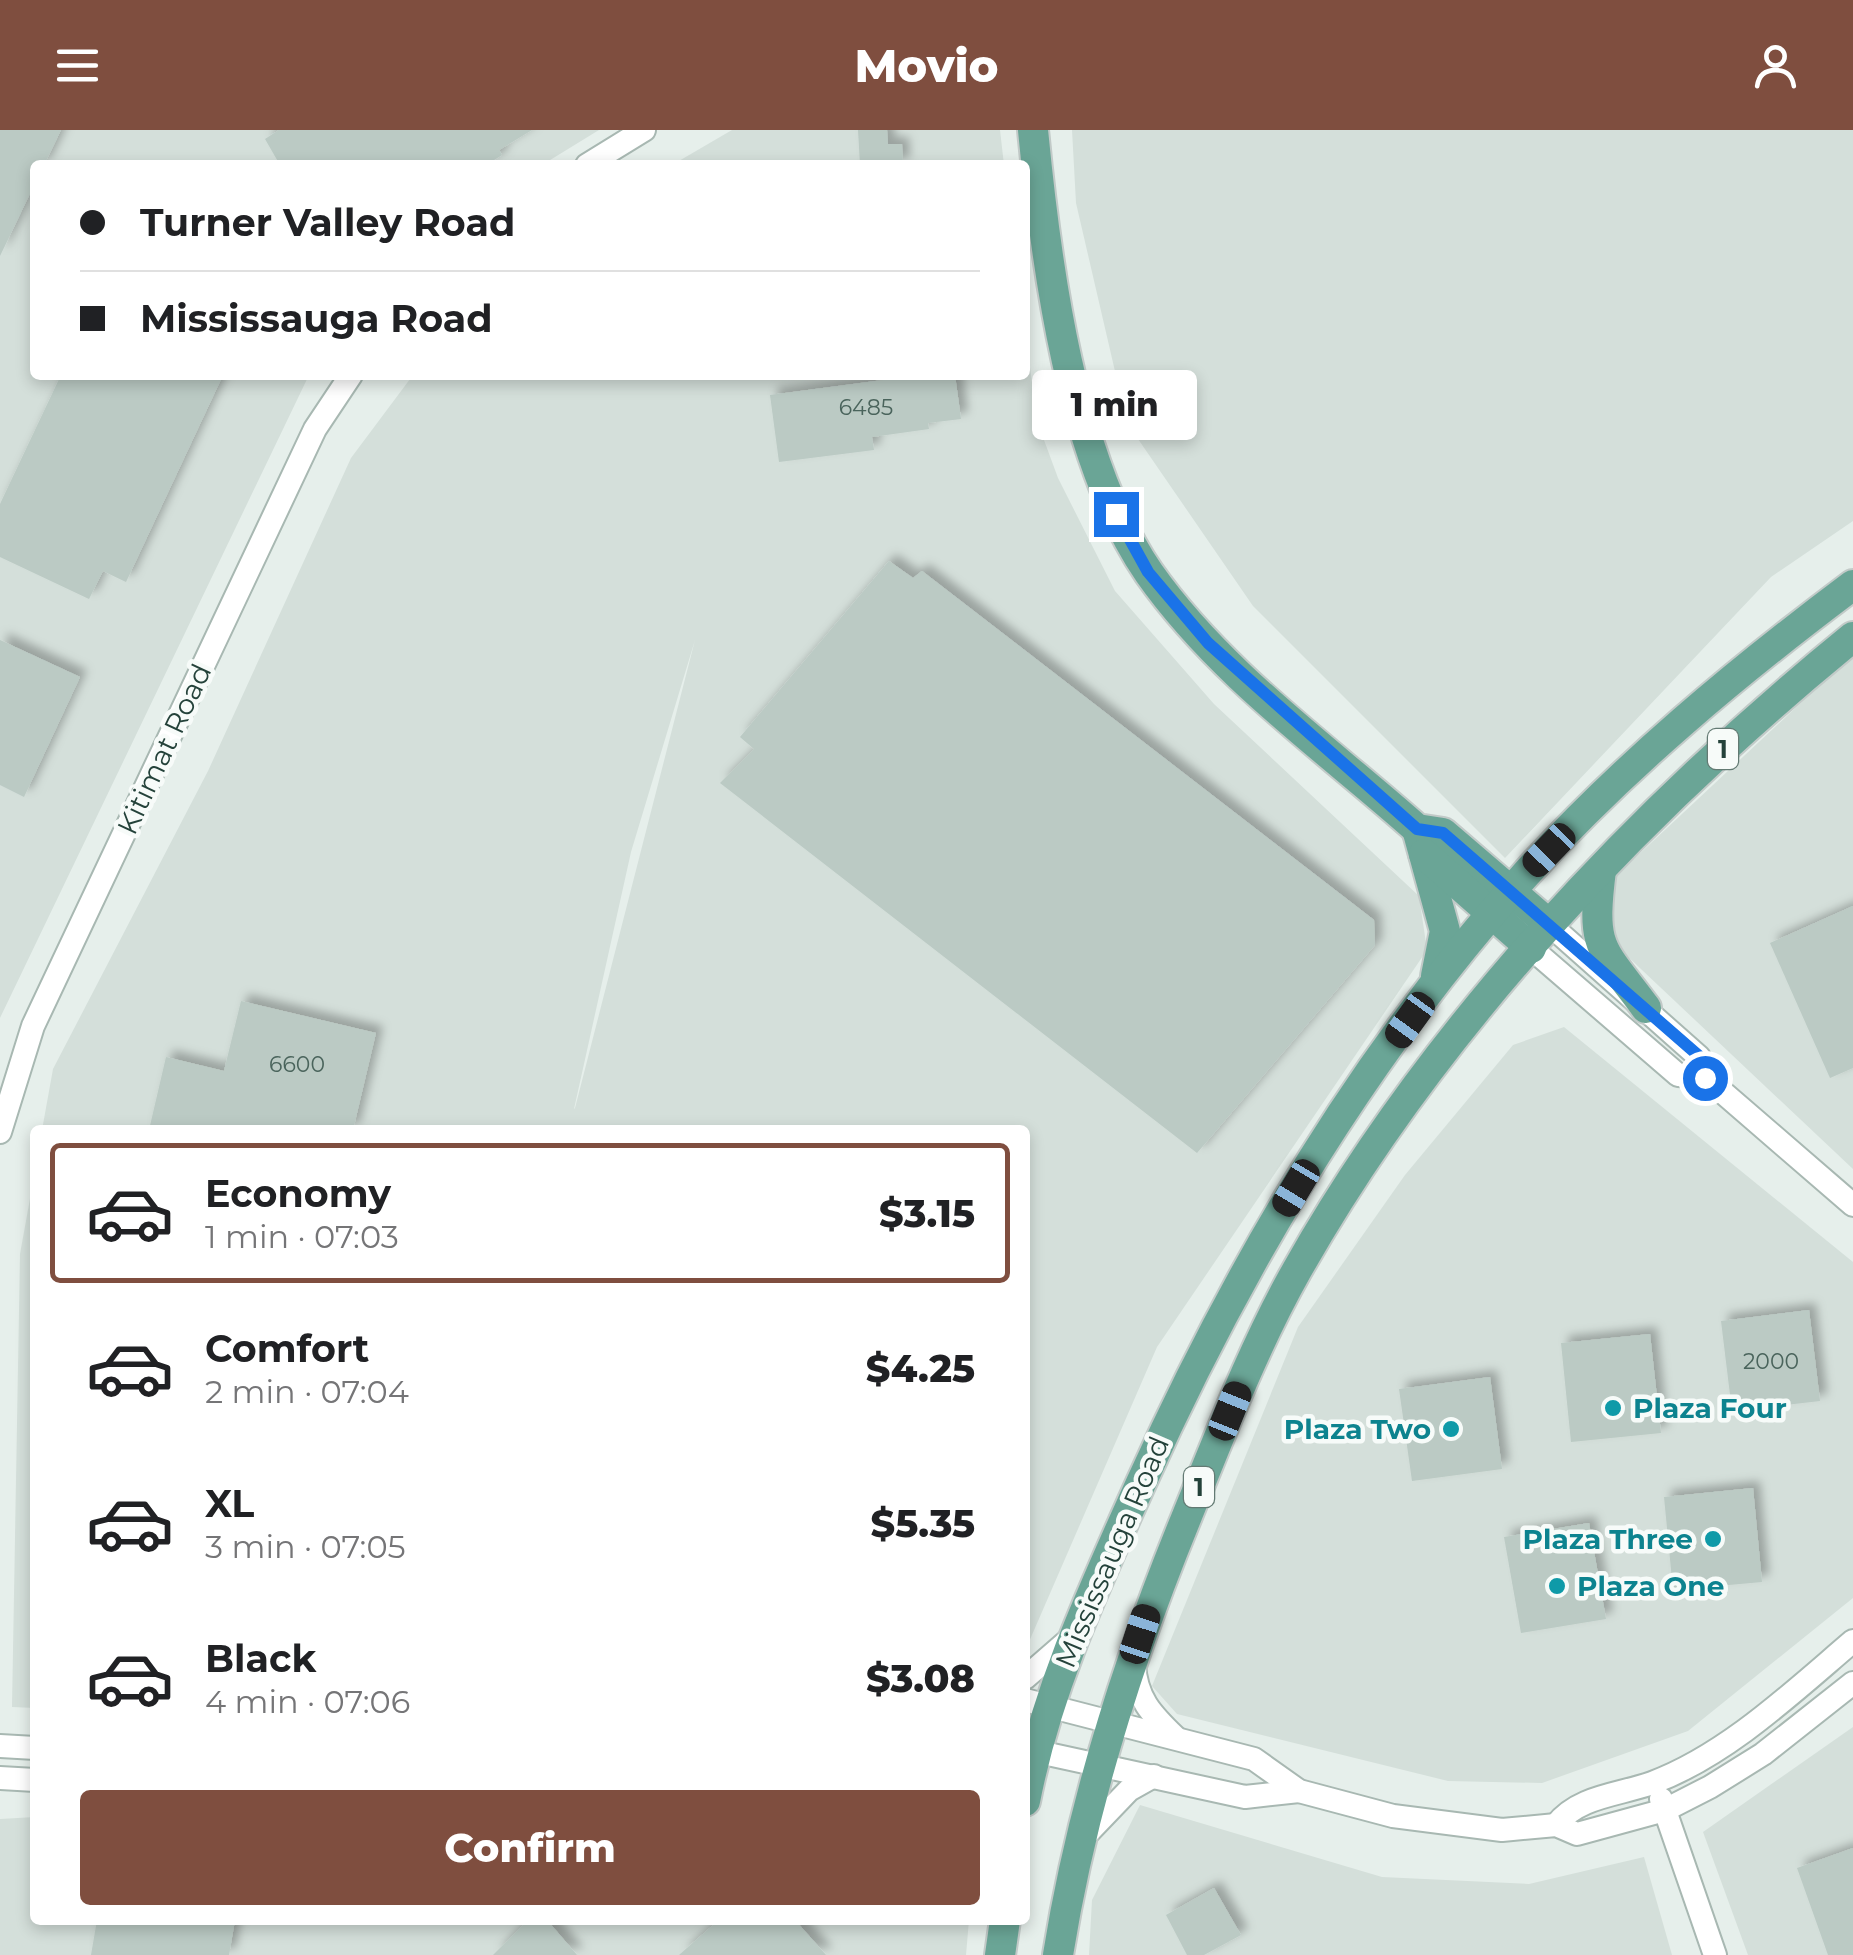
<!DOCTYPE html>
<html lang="en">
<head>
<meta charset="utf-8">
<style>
	body { margin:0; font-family:Montserrat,sans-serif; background:#f6f6f6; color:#202124; height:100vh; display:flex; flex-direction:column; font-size:38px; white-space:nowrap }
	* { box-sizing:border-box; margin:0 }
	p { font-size:32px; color:#757577 }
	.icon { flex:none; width:55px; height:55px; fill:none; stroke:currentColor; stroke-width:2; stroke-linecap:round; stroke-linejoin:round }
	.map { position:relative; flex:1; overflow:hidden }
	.details { position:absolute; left:30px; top:995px; width:1000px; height:800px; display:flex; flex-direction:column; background:#fff; border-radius:10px; box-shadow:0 5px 15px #0003 }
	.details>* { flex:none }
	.hud { position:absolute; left:30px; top:30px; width:1000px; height:220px; border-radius:10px; box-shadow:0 5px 15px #0003; display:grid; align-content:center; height:220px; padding:0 50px; background:#fff }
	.end { position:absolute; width:45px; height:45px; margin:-22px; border:12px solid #1a73e8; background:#fff; box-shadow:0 0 0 5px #fff }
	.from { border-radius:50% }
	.bubble { position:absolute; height:70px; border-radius:10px; background:#fff; box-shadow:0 5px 15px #0003; font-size:32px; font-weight:800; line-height:70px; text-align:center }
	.car { position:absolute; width:30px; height:60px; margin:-30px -15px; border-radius:12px; box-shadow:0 0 8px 2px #0007; background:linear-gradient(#222 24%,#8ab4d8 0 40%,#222 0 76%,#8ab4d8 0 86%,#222 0) }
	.hud b { display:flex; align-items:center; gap:35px; height:95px; font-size:38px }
	.hud b+b { border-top:2px solid #e0e0e0 }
	.hud i { width:25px; height:25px; background:#202124 }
	ul { padding:18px 0 0; list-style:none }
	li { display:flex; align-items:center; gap:30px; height:140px; margin:0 20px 15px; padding:0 30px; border:5px solid transparent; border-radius:10px }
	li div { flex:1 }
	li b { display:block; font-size:38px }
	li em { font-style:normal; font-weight:800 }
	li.current { border-color:#7f4e3f }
	li>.icon { width:90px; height:90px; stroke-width:1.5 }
	.button { display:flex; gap:20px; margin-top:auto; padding:20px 50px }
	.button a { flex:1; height:115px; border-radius:10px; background:#7f4e3f; color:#fff; font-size:40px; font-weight:800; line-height:115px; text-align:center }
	header { display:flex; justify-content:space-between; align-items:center; height:130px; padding:0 50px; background:#7f4e3f; color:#fff; font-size:45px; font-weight:800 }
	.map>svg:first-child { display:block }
</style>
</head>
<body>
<header><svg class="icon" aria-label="menu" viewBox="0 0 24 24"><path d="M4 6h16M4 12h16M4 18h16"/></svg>Movio<svg class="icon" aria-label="person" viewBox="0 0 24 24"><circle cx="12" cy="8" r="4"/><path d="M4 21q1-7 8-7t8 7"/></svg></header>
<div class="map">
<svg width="1853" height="1825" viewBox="0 0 1853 1825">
	<defs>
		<filter id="shadow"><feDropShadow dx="7" dy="-7" stdDeviation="5" flood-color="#0004"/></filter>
	</defs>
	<rect width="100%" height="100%" fill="#e6efeb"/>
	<g fill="#d4dfda" fill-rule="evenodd">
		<polygon points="0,0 599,0 542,35 35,35 35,245 309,245 0,888"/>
		<polygon points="732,0 1000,0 1004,35 672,35"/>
		<polygon points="1072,0 1853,0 1853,391 1771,447 1505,728 1253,476 1127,293 1076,73"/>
		<path d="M1025,199L1037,291L1058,348L1115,461L1214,574L1419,766L1427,820L1157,1217L1025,1521V1000H42L53,939L208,641L351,328L413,245H1025ZM695,510L575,978L574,979L631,722Z"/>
		<polygon points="1853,524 1853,1039 1607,807 1605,756"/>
		<polygon points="1564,897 1853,1132 1853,1468 1688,1601 1542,1653 1448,1651 1177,1584 1152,1556 1298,1197 1405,1045 1513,915"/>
		<polygon points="35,1041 35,1578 12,1577 20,1124"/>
		<polygon points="1853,1597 1853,1825 1748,1825 1703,1702"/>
		<polygon points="1140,1675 1382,1747 1529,1754 1644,1727 1672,1825 1089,1825 1092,1770"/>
		<polygon points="35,1687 35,1790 969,1790 966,1825 0,1825 0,1689"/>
	</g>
	<g fill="#bbcac4" filter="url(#shadow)">
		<polygon points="0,0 61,0 44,35 35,35 35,53 0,126"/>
		<polygon points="279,0 532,0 499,20 502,25 486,35 280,35 265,9"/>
		<polygon points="858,0 887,0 888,14 902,14 903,35 860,35"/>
		<polygon points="61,245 223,245 126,452 103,441 89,469 0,427 0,374"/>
		<polygon points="921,245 955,245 961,289 928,293 929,299 872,307 874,320 779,332 770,265"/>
		<polygon points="889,431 913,448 922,441 1374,790 1375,815 1197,1023 720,653 754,619 740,607"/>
		<polygon points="0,510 80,547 24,667 0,655"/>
		<polygon points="1853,776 1853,938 1830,948 1770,813"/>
		<polygon points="241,871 376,903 353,1000 149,1000 166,927 224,941"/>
		<polygon points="1809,1180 1820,1271 1732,1281 1721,1191"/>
		<polygon points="1650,1204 1661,1303 1571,1312 1561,1213"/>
		<polygon points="1490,1247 1502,1339 1412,1351 1399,1259"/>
		<polygon points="1753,1358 1762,1452 1673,1460 1664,1367"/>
		<polygon points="1589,1393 1606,1489 1521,1503 1504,1407"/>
		<polygon points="1853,1718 1853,1825 1828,1825 1797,1738"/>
		<polygon points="1214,1758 1241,1805 1204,1825 1187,1825 1166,1785"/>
		<polygon points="97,1790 235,1790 229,1825 91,1825"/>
		<polygon points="528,1790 547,1790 577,1825 493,1825"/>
		<polygon points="719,1790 795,1790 826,1825 679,1825"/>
	</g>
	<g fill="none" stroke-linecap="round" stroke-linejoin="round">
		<g stroke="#a8b8b2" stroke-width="26">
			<g id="minor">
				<polyline points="587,35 644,0"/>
				<polyline points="1550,795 1699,927 1705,947 1853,1075"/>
				<polyline points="1531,818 1678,945 1705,947"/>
				<polyline points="0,1002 33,896 315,299 351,245"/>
				<path d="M1134,1534C1136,1568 1151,1584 1175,1607"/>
				<polyline points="1025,1548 1071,1508"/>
				<polyline points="1025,1570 1254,1629 1299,1661 1393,1686 1502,1700 1556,1695 1577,1704 1665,1680 1710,1657 1763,1624 1853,1553"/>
				<polyline points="0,1616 35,1618"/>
				<polyline points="1025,1619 1245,1667 1299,1661"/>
				<polyline points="0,1648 35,1650"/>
				<polyline points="1661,1669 1715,1825"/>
				<path d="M1556,1695C1578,1666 1619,1665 1652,1653C1727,1625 1793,1562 1853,1511"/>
				<polyline points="1082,1709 1129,1660 1154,1646"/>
			</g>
		</g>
		<g stroke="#c2cac8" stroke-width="34">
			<g id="major">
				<path d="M1033,0C1046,135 1071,330 1149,443C1220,544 1326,618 1417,699L1443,703L1550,795"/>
				<polyline points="1417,699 1445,801 1436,846"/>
				<polyline points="1424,724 1531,818"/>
				<path d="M1601,740C1591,820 1600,816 1646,878"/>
				<path d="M1025,1671C1047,1558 1094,1458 1141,1353C1239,1135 1365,923 1526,744C1624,636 1737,542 1853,455"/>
				<polyline points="1000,1825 1005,1790"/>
				<path d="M1058,1825C1082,1674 1129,1527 1187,1386C1221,1303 1253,1218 1297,1140C1433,899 1639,681 1853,507"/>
			</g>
		</g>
		<use href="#minor" stroke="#fff" stroke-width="22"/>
		<use href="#major" stroke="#6aa596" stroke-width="30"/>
	</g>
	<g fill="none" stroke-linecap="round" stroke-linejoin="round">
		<polyline stroke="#1a73e8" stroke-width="12" points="1116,384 1148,442 1208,513 1417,699 1443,703 1699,926 1705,948"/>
	</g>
	<g fill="#0f9aa8" stroke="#f7fbf9" stroke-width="4">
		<circle cx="1613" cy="1278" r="10"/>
		<circle cx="1451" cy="1299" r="10"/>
		<circle cx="1713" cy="1409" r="10"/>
		<circle cx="1557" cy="1456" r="10"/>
	</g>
	<g text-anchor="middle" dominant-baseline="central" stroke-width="9" stroke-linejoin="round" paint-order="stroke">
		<g font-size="22" fill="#4a645c">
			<text x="866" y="277">6485</text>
			<text x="297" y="934">6600</text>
			<text x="1771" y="1231">2000</text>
		</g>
		<g fill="#f7fbf9" stroke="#637a73" stroke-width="2.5">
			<rect x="1708" y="599" width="30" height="40" rx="8"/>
			<rect x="1184" y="1337" width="30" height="40" rx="8"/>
		</g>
		<g font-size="25" font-weight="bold" fill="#24423a">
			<text x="1723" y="619">1</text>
			<text x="1199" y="1357">1</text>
		</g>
		<g font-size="28" fill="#24423a" stroke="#f7fbf9">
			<text transform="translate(164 619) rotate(-65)">Kitimat Road</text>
			<text transform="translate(1112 1422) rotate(-67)">Mississauga Road</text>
		</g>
		<g font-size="28" font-weight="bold" fill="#0d838f" stroke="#f7fbf9" text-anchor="start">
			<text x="1633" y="1278">Plaza Four</text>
			<text x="1431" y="1299" text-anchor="end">Plaza Two</text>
			<text x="1693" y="1409" text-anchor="end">Plaza Three</text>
			<text x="1577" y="1456">Plaza One</text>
		</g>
	</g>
</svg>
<i class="end from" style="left:1705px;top:948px"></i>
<i class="end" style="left:1116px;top:384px"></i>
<div class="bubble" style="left:1032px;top:240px;width:165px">1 min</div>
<i class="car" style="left:1549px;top:720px;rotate:224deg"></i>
<i class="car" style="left:1410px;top:890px;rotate:216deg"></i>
<i class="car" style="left:1296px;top:1058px;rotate:211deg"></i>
<i class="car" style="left:1230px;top:1281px;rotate:22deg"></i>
<i class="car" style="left:1140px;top:1504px;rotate:18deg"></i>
<div class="hud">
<b><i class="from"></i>Turner Valley Road</b>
<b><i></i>Mississauga Road</b>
</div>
<section class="details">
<ul>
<li class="current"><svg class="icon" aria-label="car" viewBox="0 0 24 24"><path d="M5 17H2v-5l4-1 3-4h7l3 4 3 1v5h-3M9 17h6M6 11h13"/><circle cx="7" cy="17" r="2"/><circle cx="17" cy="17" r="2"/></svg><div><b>Economy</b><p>1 min · 07:03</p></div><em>$3.15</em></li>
<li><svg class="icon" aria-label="car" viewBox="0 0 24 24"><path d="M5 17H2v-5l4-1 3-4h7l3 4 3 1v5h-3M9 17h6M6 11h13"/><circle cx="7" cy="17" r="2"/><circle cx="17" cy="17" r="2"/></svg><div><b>Comfort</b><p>2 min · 07:04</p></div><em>$4.25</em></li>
<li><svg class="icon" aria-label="car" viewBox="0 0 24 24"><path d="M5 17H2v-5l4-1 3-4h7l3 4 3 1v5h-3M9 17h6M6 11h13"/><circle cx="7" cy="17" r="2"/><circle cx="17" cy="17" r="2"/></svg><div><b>XL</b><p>3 min · 07:05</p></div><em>$5.35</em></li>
<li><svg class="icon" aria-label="car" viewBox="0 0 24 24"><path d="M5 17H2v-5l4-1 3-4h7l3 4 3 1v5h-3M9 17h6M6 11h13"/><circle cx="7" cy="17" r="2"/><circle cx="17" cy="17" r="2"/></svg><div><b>Black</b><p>4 min · 07:06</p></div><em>$3.08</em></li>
</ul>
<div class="button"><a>Confirm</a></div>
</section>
</div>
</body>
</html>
